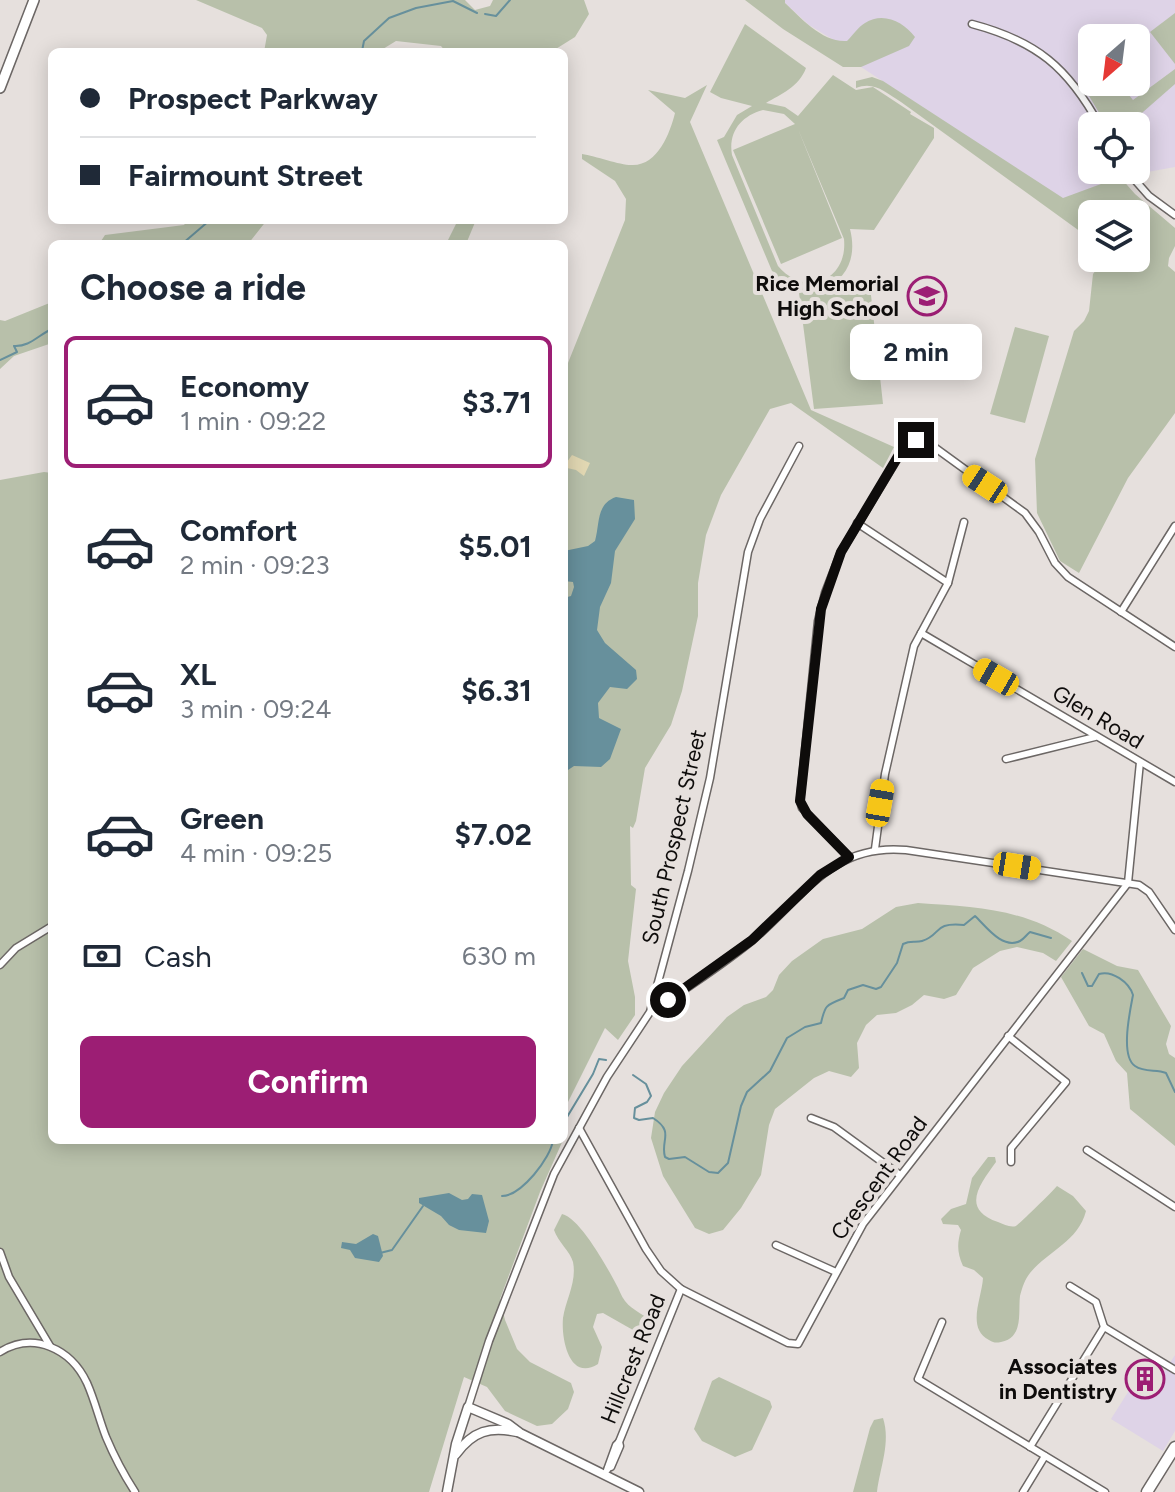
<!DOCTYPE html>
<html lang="en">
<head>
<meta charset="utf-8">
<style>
	body { margin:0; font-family:Figtree,sans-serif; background:#f2f2f3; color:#1f2937; height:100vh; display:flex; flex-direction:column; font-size:30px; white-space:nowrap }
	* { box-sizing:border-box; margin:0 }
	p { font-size:26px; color:#747a83 }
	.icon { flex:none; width:44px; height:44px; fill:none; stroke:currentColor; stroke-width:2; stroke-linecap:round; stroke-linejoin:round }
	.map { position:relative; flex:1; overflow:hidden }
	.side { position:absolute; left:48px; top:240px; width:520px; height:904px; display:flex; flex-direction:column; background:#fff; border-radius:12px; box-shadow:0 4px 20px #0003 }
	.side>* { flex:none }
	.hud { position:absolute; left:48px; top:48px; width:520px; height:176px; border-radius:12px; box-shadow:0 4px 20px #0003; display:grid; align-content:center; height:176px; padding:0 32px; background:#fff }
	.needle { width:52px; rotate:208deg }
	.buttons { position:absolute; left:1078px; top:24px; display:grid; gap:16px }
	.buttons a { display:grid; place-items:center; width:72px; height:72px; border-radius:12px; background:#fff; box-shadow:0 4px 20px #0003; font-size:40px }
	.end { position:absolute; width:36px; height:36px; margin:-18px; border:10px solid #0e0c0b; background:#fff; box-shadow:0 0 0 4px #fff }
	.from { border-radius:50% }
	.bubble { position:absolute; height:56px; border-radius:12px; background:#fff; box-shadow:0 4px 20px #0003; font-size:26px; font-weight:700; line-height:56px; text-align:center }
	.car { position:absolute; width:24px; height:48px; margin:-24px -12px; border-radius:10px; box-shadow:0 0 6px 2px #0007; background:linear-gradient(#f5c518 24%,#345 0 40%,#f5c518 0 76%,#345 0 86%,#f5c518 0) }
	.hud b { display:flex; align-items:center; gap:28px; height:76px; font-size:30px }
	.hud b+b { border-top:2px solid #e0e1e3 }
	.hud i { width:20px; height:20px; background:#1f2937 }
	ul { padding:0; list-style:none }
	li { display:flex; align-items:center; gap:24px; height:132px; margin:0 16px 12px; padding:0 16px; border:4px solid transparent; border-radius:12px }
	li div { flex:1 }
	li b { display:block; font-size:30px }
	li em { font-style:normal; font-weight:700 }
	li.selected { border-color:#9c1e74 }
	li>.icon { width:72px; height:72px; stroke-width:1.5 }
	h2 { padding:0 32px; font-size:36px; line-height:96px }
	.pay { display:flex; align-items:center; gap:20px; height:88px; padding:0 32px; font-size:30px }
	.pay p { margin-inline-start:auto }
	.cta { display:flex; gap:16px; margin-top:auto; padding:16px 32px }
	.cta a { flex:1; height:92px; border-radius:12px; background:#9c1e74; color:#fff; font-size:32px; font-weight:700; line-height:92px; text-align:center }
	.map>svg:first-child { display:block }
</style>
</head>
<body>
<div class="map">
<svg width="1175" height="1492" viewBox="0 0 1175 1492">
	<rect width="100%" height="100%" fill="#e6e0dd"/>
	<g fill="#ded3e7" fill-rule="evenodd">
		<path d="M785,0H1175V167L1120,177L1063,199L861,67L837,42L809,25L785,3ZM1092,38H1136V82H1092ZM1092,126H1136V170H1092Z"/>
		<polygon points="1175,1355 1175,1431 1163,1451 1111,1419 1147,1362 1164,1372"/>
	</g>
	<g fill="#b8c0aa" fill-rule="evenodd">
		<polygon points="196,0 465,0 475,10 490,6 493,0 584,0 589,14 575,37 551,52 446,52 441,46 396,41 378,52 264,52 267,35 262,28"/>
		<path d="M745,0H785V3C801,18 823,43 847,41C852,36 858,27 865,23C883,11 904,22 915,37L909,46L861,67H843L783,29Z"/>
		<polygon points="1175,13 1175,64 1150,32"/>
		<path d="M745,24L806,68C799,87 781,94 766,103L785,107L798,116L833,75L856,90L873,87L911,112L910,114L934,128V138L874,230L850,229C857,257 848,279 821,290L870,286L883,404L814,409L799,293L808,292L787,285L772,271L717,140L724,137L737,115L752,106L721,98L710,92ZM763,110L784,114L795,124L733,150L781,264L842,238L798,129L844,239C848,281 805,298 778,266L732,155C728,132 741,116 763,110Z"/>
		<polygon points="1175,69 1175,84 1127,126 1107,126 1083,86 1088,80 1100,91 1108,94 1120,84 1133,100"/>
		<path d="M872,77L883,81L1063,198L1120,177L1135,194L1175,228V246L1169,258L1168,266L1175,272V413L1128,478L1079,573L1060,561L1037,513L1035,459L1074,331L1084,321L1089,311L1093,274L1105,258H1136V214H1092V240L901,102C885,92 874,81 856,88V81Z"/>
		<path d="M707,85L690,122L811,410L894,447L883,468L791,403L770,409L721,495L706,535L698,583V616L682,691L671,725L645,768L636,821L633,828L630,826L631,885L636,889L628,961L635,997V1015L618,1040L605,1028L564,1110V373L625,220L626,199L615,181L582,159V154C596,156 622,166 633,165C658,165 670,133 675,113L648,90L685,98Z"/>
		<polygon points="188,220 267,220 248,244 99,244 105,235 184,225"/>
		<polygon points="458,220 476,220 466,244 446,244"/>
		<polygon points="52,302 52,343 14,356 0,369 0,320 5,321"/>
		<polygon points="1015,327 1049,336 1025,423 990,414"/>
		<polygon points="44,472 52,473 52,1140 563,1140 540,1192 500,1299 505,1320 517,1349 530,1362 571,1383 574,1392 568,1409 552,1424 537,1426 505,1411 487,1387 464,1377 429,1492 0,1492 0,480"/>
		<path d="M918,903C975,907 1023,908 1072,941L1056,961L1043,953L1017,947L1000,951L973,968L956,995L944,999L924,995L912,1005L896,1013L877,1015L866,1025L857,1043L859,1068L851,1077L829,1071L814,1078L775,1109L769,1125L761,1175L741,1208L723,1230L709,1234L695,1228L663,1176L651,1138L655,1112L664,1093L682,1066L727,1017L744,1005L766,997L773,990L779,975L792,961L823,939L862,929L896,907Z"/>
		<polygon points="1083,949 1117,966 1138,970 1171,1026 1166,1044 1169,1054 1175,1058 1175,1146 1130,1109 1127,1073 1116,1061 1104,1034 1089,1026 1061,977"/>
		<path d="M988,1157H995L996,1162C980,1184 960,1209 998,1222C1004,1224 1010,1228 1016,1226C1019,1224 1054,1190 1057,1186L1073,1196L1086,1211C1078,1242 1049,1250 1030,1273C1025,1279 1022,1288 1020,1296C1018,1312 1024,1338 1001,1342C996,1343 994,1343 989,1340C966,1328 982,1298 983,1278L974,1270L963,1266C957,1253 957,1243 961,1230L958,1225L943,1224L941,1219L951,1209L966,1204L972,1178Z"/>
		<path d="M562,1214C580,1218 607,1267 616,1284C619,1289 621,1296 625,1301C633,1312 647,1314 654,1326L648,1333L640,1334L603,1313L597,1314L593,1327L602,1347L598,1364C570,1382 561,1340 563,1318C566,1299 577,1282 573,1262C570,1251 558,1242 554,1230Z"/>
		<polygon points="719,1377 770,1401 772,1407 752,1450 735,1457 702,1441 694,1429 712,1381"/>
		<path d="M883,1418C891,1443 880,1467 877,1492H853L870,1428L874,1420Z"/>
	</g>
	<polygon fill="#e2d8b3" points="572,455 590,463 584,476 576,470 567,468 567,462"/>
	<g fill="#67909c">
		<path d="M616,497L634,500L635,519L615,551L611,583L600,607L597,630L605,643L636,670L637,679L627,689L610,687L598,703L599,718L621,729L610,759L601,767L574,766L568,770L564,782V694L567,676L564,665V598L571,596L574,587L573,582L564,581V551L588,546L595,541C600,523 596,504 616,497Z"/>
		<polygon points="449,1193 462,1200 468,1199 472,1194 482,1195 489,1221 486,1233 459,1230 449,1225 441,1216 419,1203 419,1198"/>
		<polygon points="373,1234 378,1236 383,1256 379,1262 355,1258 350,1250 341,1248 342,1242 356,1244"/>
	</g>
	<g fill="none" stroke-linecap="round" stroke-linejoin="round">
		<g stroke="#67909c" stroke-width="2">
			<polyline points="485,14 496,16 510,0"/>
			<polyline points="348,52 362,51 364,41 389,18 416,8 453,1 477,13"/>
			<polyline points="182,244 210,220"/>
			<path d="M0,360L17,352L14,346C30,347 38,335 52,329"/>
			<path d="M1082,973L1088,986H1092L1099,974C1112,970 1129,982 1133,995C1130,1011 1120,1056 1135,1066C1145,1073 1156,1069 1166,1073L1175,1092"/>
			<path d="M633,1075L646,1084L651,1096L647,1102L635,1108L634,1118L639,1120L653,1118C675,1132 660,1140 665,1157L669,1159L685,1157L709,1172L718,1173L728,1163L741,1106L747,1092L770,1071L787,1038L805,1027L821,1023C825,1005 826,1005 844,998L848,990L863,985L876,989L881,987L897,963L903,944C911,940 915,943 922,941C942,935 932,922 964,925L975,916C985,925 1002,950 1020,941C1024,939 1026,935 1030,932L1051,938"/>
			<polyline points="564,1122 593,1074 599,1059 606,1060"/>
			<path d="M502,1196C521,1196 551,1158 553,1140"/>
			<polyline points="380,1253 392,1250 423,1206"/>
		</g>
		<g stroke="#6c6765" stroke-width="9">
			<g id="minor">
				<path d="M972,24C1036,41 1068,67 1100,126"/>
				<polyline points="1126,170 1149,196 1175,215"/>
				<polyline points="857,523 948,583"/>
				<polyline points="1121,612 1175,526"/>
				<polyline points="921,633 1175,782"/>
				<polyline points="1006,759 1095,737"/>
				<polyline points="875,849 885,774 914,646 948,583 964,522"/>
				<polyline points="849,857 802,808 800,801 818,621 825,593 841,552 907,443 916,440 930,444 1025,513 1039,532 1055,563 1068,577 1175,647"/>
				<polyline points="0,965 16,948 52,926"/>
				<path d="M653,997L666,1000L674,997C701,978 729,960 754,939C804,896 832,843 906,850L1139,885L1149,892L1175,930"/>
				<polyline points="1008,1036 1066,1082 1011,1148 1011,1162"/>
				<polyline points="811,1118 834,1127 900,1175"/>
				<polyline points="579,1128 646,1249 661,1271 681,1289 788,1343 798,1344 863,1224 1128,883 1140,762"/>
				<polyline points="1087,1150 1175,1207"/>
				<polyline points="776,1245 836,1272"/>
				<polyline points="0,1252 9,1277 50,1346"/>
				<polyline points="1070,1286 1096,1302 1104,1327"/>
				<polyline points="942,1322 918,1379 1105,1492"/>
				<polyline points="1104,1327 1175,1370"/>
				<path d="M0,1352C34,1331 71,1349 87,1383C95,1401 99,1419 106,1437C114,1456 124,1475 135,1492"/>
				<polyline points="468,1407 489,1341 554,1174 607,1077 650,1012 688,871 710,778 748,552 760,519 799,446"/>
				<polyline points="1030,1447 1104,1327"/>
				<polyline points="608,1468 611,1467 620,1446 619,1442 681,1289"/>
				<polyline points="607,1470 616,1445 619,1442"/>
				<polyline points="1023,1492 1045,1456"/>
			</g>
		</g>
		<g stroke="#6c6765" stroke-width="11">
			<g id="tertiary">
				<path d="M456,1454C473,1431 490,1426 517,1432"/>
				<polyline points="447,1492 456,1444 468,1407 508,1424 520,1433 639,1492"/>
			</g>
		</g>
		<g stroke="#6c6765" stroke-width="12">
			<polyline id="secondary" points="0,88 34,0"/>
		</g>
		<g stroke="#6c6765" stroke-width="13">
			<polyline id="primary" points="1147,1492 1175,1447"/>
		</g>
		<use href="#minor" stroke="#fff" stroke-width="6"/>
		<use href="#tertiary" stroke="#fff" stroke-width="8"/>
		<use href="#secondary" stroke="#fff" stroke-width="9"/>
		<use href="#primary" stroke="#fff" stroke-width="10"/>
	</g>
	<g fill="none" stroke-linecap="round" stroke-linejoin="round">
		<polyline stroke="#0e0c0b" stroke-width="10" points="668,1000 752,940 820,875 849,857 807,814 800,801 821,609 841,552 900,453 907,443 916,440"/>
	</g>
	<defs>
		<g id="school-ring" transform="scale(2)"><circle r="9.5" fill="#e6e0dd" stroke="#9c1e74" stroke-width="1.5"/><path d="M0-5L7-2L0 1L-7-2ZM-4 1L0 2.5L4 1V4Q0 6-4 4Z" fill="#9c1e74"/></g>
		<g id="building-ring" transform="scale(2)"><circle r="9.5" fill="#e6e0dd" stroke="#9c1e74" stroke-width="1.5"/><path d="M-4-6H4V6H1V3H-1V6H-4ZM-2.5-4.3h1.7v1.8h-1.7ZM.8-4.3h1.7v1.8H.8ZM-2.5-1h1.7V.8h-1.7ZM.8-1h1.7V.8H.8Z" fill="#9c1e74"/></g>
	</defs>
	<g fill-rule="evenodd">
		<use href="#school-ring" x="927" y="296"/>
		<use href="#building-ring" x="1145" y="1379"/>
	</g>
	<g text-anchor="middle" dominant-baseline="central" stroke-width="8" stroke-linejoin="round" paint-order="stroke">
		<g font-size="22" font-weight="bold" fill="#0e0c0b" stroke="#e6e0dd" text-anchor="end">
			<text x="899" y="283">Rice Memorial<tspan x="899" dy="25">High School</tspan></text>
			<text x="1117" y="1366">Associates<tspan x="1117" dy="25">in Dentistry</tspan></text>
		</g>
		<g font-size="22" fill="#0e0c0b" stroke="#e6e0dd">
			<text transform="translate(1098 717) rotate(31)">Glen Road</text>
			<text transform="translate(674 837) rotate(-77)">South Prospect Street</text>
			<text transform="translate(879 1178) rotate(-54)">Crescent Road</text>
			<text transform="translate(633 1359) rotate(-68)">Hillcrest Road</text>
		</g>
	</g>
</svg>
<div class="buttons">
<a><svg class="needle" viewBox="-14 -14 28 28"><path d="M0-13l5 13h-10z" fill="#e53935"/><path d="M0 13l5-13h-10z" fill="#747a83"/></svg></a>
<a><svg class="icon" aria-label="locate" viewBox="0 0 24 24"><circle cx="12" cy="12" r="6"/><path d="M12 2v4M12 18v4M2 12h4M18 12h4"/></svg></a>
<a><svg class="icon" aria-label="layers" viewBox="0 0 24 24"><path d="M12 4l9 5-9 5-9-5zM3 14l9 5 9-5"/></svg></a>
</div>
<i class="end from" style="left:668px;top:1000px"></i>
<i class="end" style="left:916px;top:440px"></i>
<div class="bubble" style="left:850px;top:324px;width:132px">2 min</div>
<i class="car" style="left:985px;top:484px;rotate:303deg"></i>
<i class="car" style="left:996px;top:677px;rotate:300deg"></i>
<i class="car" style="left:880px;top:803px;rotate:10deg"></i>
<i class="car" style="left:1017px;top:866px;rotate:99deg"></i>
<div class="hud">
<b><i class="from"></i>Prospect Parkway</b>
<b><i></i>Fairmount Street</b>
</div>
<section class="side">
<h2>Choose a ride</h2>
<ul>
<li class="selected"><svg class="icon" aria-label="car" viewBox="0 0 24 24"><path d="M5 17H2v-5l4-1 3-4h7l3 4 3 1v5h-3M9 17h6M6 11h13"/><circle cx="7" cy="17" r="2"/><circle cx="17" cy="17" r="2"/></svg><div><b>Economy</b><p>1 min · 09:22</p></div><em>$3.71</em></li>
<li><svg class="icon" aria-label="car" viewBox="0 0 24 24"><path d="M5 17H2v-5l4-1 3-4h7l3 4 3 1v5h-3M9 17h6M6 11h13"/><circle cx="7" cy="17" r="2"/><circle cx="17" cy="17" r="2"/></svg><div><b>Comfort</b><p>2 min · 09:23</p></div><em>$5.01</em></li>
<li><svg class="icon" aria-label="car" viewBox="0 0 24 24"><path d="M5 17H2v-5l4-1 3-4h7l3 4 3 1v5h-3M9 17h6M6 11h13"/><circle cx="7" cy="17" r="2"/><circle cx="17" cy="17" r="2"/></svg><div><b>XL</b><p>3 min · 09:24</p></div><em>$6.31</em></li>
<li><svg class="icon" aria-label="car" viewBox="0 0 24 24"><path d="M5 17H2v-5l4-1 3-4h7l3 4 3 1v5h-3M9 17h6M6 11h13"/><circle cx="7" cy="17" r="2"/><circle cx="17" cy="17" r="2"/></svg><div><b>Green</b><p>4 min · 09:25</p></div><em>$7.02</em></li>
</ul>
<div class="pay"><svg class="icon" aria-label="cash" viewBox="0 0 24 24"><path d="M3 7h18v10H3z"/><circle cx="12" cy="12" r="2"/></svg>Cash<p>630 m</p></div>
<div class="cta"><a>Confirm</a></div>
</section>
</div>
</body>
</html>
